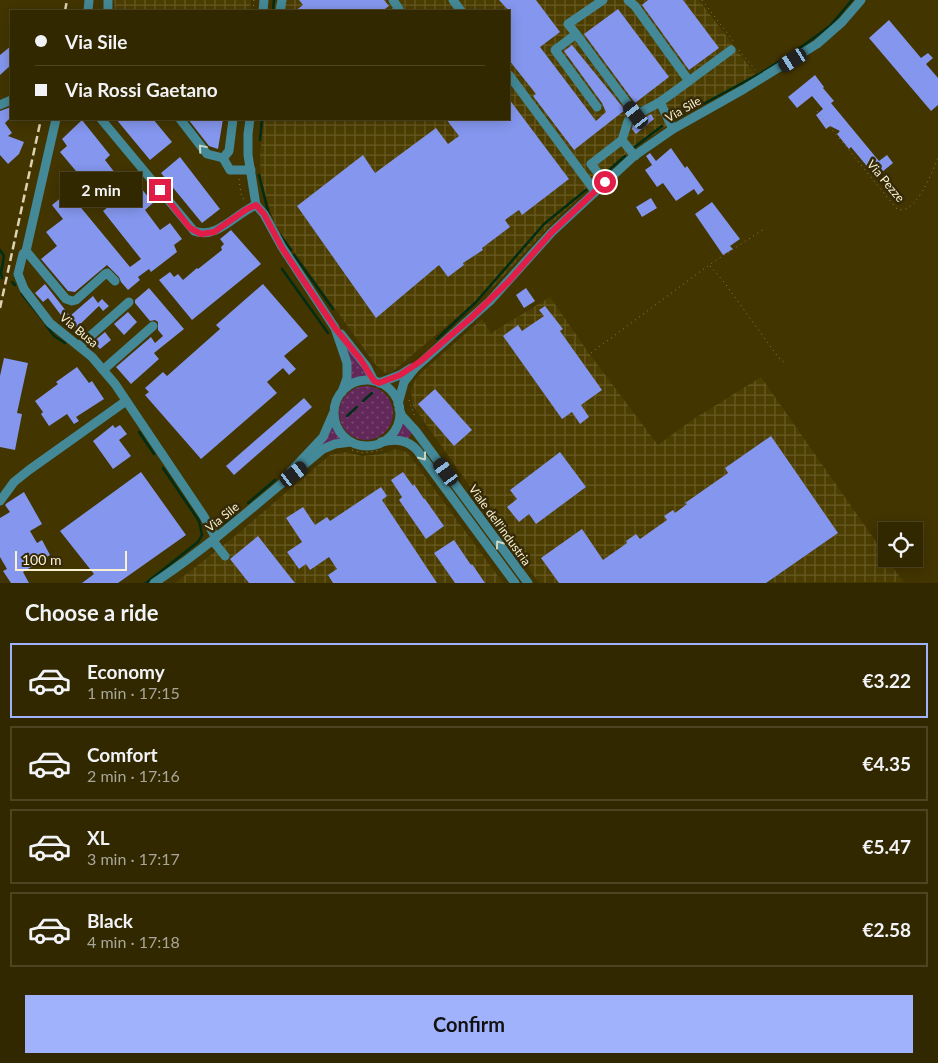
<!DOCTYPE html>
<html lang="en">
<head>
<meta charset="utf-8">
<style>
	body { margin:0; font-family:Lato,sans-serif; background:#3d340f; color:#f1f3f6; height:100vh; display:flex; flex-direction:column; font-size:19px; white-space:nowrap }
	* { box-sizing:border-box; margin:0 }
	p { font-size:16px; color:#a8a699 }
	.icon { flex:none; width:28px; height:28px; fill:none; stroke:currentColor; stroke-width:2; stroke-linecap:round; stroke-linejoin:round }
	.map { position:relative; height:583px; overflow:hidden }
	.drawer { display:flex; flex-direction:column; background:#322800; flex:1 }
	.drawer>* { flex:none }
	.top-card { position:absolute; left:10px; top:10px; width:500px; height:110px; border-radius:0px; box-shadow:0 2px 12px #0003,0 0 0 1px #4d4422; display:grid; align-content:center; height:110px; padding:0 25px; background:#322800 }
	.fabs { position:absolute; left:878px; top:522px; display:grid; gap:10px }
	.fabs a { display:grid; place-items:center; width:45px; height:45px; border-radius:0px; background:#322800; box-shadow:0 2px 12px #0003,0 0 0 1px #4d4422; font-size:25px }
	.scale { position:absolute; left:15px; bottom:12px; width:112px; box-sizing:border-box; padding-left:5px; border:2px solid #faf1d1; border-top:0; font-size:14px; line-height:18px; white-space:nowrap; color:#faf1d1; -webkit-text-stroke:4px #352b08; paint-order:stroke }
	.end { position:absolute; width:22px; height:22px; margin:-11px; border:6px solid #e11d48; background:#fff; box-shadow:0 0 0 2px #fff }
	.from { border-radius:50% }
	.bubble { position:absolute; height:35px; border-radius:0px; background:#322800; box-shadow:0 2px 12px #0003,0 0 0 1px #4d4422; font-size:16px; font-weight:700; line-height:35px; text-align:center }
	.car { position:absolute; width:15px; height:30px; margin:-15px -8px; border-radius:6px; box-shadow:0 0 4px 1px #0007; background:linear-gradient(#222 24%,#8ab4d8 0 40%,#222 0 76%,#8ab4d8 0 86%,#222 0) }
	.top-card b { display:flex; align-items:center; gap:18px; height:48px; font-size:19px }
	.top-card b+b { border-top:1px solid #4d4422 }
	.top-card i { width:12px; height:12px; background:#f1f3f6 }
	ul { padding:0; list-style:none }
	li { display:flex; align-items:center; gap:15px; height:75px; margin:0 10px 8px; padding:0 15px; border:2px solid #4d4422; border-radius:0px }
	li div { flex:1 }
	li b { display:block; font-size:19px }
	li em { font-style:normal; font-weight:700 }
	li.selected { border-color:#a1b2fd }
	li>.icon { width:45px; height:45px; stroke-width:1.5 }
	h2 { padding:0 25px; font-size:22px; line-height:60px }
	.cta { display:flex; gap:10px; margin-top:auto; padding:10px 25px }
	.cta a { flex:1; height:58px; border-radius:0px; background:#a1b2fd; color:#111; font-size:20px; font-weight:700; line-height:58px; text-align:center }
	.map>svg:first-child { display:block }
</style>
</head>
<body>
<div class="map">
<svg width="938" height="583" viewBox="0 0 938 583">
	<defs>
		<pattern id="industrial-grid" width="8" height="8" patternUnits="userSpaceOnUse" patternTransform="scale(1.25)"><rect width="8" height="8" fill="#4c3d00"/><path d="M0 4h8M4 0v8" fill="none" stroke="#675a24"/></pattern>
		<pattern id="grass-dots" width="8" height="8" patternUnits="userSpaceOnUse" patternTransform="scale(1.25)"><rect width="8" height="8" fill="#63285a"/><path d="M2 2h.1M6 6h.1" fill="none" stroke="#7a4871" stroke-width="1.8" stroke-linecap="round"/></pattern>
	</defs>
	<rect width="100%" height="100%" fill="#423500"/>
	<g fill="url(#industrial-grid)">
		<polygon points="114,0 251,0 250,11 115,11"/>
		<polygon points="276,0 699,0 755,74 671,123 637,146 556,219 496,284 392,372 385,373 375,364 275,225 261,181 260,156 264,119 509,119 509,11 275,11"/>
		<polygon points="550,297 588,352 658,445 692,420 761,377 886,556 886,559 904,582 539,583 413,406 411,392 415,380 423,371 482,319 491,333"/>
		<polygon points="395,449 407,452 503,583 175,583 235,536 330,455 346,452 362,456 382,454"/>
	</g>
	<g fill="url(#grass-dots)">
		<polygon points="341,336 368,376 358,377 349,380"/>
		<circle cx="366" cy="413" r="27"/>
		<polygon points="402,422 413,432 408,439 395,436"/>
		<polygon points="332,426 341,440 316,452"/>
	</g>
	<g fill="none" stroke-linecap="round" stroke-linejoin="round">
		<g stroke="#022d15" stroke-width="2.5">
			<polyline points="273,11 274,0"/>
			<polyline points="675,119 761,73 797,50 830,26 852,0"/>
			<polyline points="260,140 262,119"/>
			<polyline points="632,149 662,126"/>
			<polyline points="259,175 269,215"/>
			<polyline points="603,175 625,156"/>
			<polyline points="280,235 291,250"/>
			<polyline points="0,250 4,256 1,273 2,278"/>
			<polyline points="294,255 333,309"/>
			<polyline points="282,269 328,333"/>
			<polyline points="12,282 15,285"/>
			<polyline points="22,294 43,320"/>
			<polyline points="46,325 54,336 65,343"/>
			<polyline points="437,339 476,302 544,224 586,190"/>
			<polyline points="363,401 372,393"/>
			<polyline points="347,416 357,407"/>
			<polyline points="139,432 154,454"/>
			<polyline points="248,503 275,480"/>
			<polyline points="220,526 234,515"/>
			<polyline points="146,583 198,542 202,535 199,521 163,468"/>
		</g>
	</g>
	<g fill="#8496ed">
		<polygon points="299,0 384,0 389,6 382,11 295,11 303,5"/>
		<polygon points="499,0 536,0 560,32 540,47 596,121 606,112 602,103 564,51 572,45 625,110 574,150 533,96 536,94 509,60 509,11"/>
		<polygon points="648,0 683,0 719,48 689,70 642,5"/>
		<polygon points="618,9 669,77 635,103 584,34"/>
		<polygon points="889,20 921,58 928,53 933,58 926,64 938,78 938,105 931,111 869,38"/>
		<polygon points="11,46 11,65 0,75 0,55"/>
		<polygon points="815,75 824,87 823,88 834,101 831,103 879,161 887,155 893,163 876,177 851,147 849,149 837,134 840,131 830,126 826,129 816,115 823,109 812,96 797,108 788,97"/>
		<polygon points="509,99 569,179 522,215 519,210 516,212 505,220 510,227 482,248 483,250 463,263 464,265 448,277 439,265 376,318 297,206 363,155 375,173 436,128 448,144 459,136 446,119 509,119"/>
		<polygon points="11,107 11,117 5,123 12,133 8,136 24,142 19,154 8,164 0,155 0,111"/>
		<polygon points="651,114 654,119 636,134 632,129 633,125"/>
		<polygon points="116,119 153,119 172,142 150,160"/>
		<polygon points="188,119 223,119 218,149 209,146"/>
		<polygon points="82,120 110,155 105,160 119,178 97,196 60,152 67,146 62,139"/>
		<polygon points="671,148 685,168 687,166 704,190 698,195 694,189 676,201 663,183 657,187 645,170 652,165 646,156 650,153 656,161"/>
		<polygon points="180,157 220,209 202,223 161,173"/>
		<polygon points="141,188 153,203 145,210 160,230 170,223 182,239 174,245 177,252 151,272 149,269 138,277 140,280 128,290 121,282 119,277 107,265 75,292 68,291 41,259 57,246 46,232 63,219 52,205 68,192 130,267 141,259 103,211 129,190 133,196"/>
		<polygon points="651,198 657,208 642,217 636,207"/>
		<polygon points="712,202 740,239 730,246 733,249 723,255 695,214"/>
		<polygon points="231,230 261,264 192,320 159,280 170,272 174,277 178,274 183,280 197,268 198,269 222,250 221,247 224,244 220,239"/>
		<polygon points="45,284 70,316 93,296 98,303 102,299 109,306 103,311 99,306 73,331 48,298 43,302 35,293"/>
		<polygon points="263,284 308,336 284,356 296,369 289,375 283,368 267,382 277,393 201,459 145,395 149,392 145,388 163,372 167,376 220,329 216,325"/>
		<polygon points="149,288 184,329 154,353 159,359 131,384 116,367 151,337 155,343 163,336 158,330 158,322 155,320 150,321 135,303 135,300"/>
		<polygon points="526,288 535,301 524,308 516,295"/>
		<polygon points="545,306 563,329 560,331 602,390 581,405 589,417 580,424 572,412 562,419 503,336 518,325 522,331 544,316 539,310"/>
		<polygon points="128,312 137,322 124,335 114,324"/>
		<polygon points="105,332 111,340 100,349 93,342"/>
		<polygon points="4,358 28,363 17,413 22,414 15,450 0,447 0,376"/>
		<polygon points="77,367 89,383 92,381 104,399 76,417 79,421 74,424 67,414 49,426 41,414 43,412 35,401 58,384 56,382"/>
		<polygon points="435,389 472,430 454,446 418,404"/>
		<polygon points="304,398 312,407 234,475 226,466"/>
		<polygon points="113,425 115,428 120,425 127,434 119,440 131,456 113,469 93,441"/>
		<polygon points="771,436 838,533 766,583 559,583 541,558 582,529 603,560 627,543 626,541 636,534 640,539 667,520 664,516 673,510 675,513 687,504 685,503 728,473 725,468"/>
		<polygon points="560,452 586,487 536,524 529,514 519,522 507,507 517,499 510,490"/>
		<polygon points="141,472 186,535 118,583 82,583 94,574 60,531"/>
		<polygon points="403,472 413,486 414,484 424,499 425,499 444,526 426,539 399,500 402,497 391,480"/>
		<polygon points="381,487 387,496 382,500 437,583 333,583 328,575 337,569 329,557 310,570 306,564 299,569 287,552 302,542 286,518 303,507 315,525 327,517 330,521"/>
		<polygon points="24,492 42,524 30,531 37,543 42,540 50,555 23,572 29,583 11,583 3,571 7,569 0,557 0,518 10,512 5,505 7,503"/>
		<polygon points="258,536 287,573 295,583 249,583 230,559"/>
		<polygon points="454,540 471,565 472,564 485,583 455,583 434,553"/>
	</g>
	<g fill="none" stroke-linecap="round" stroke-linejoin="round">
		<g stroke="#8b7f52" stroke-width="1" stroke-dasharray="1 4" stroke-linecap="butt">
			<polyline points="702,0 734,42"/>
			<polyline points="253,11 254,0"/>
			<polyline points="739,50 757,72"/>
			<path d="M817,111L896,208C914,220 933,170 938,158"/>
			<polyline points="239,179 241,194 245,202"/>
			<polyline points="710,266 724,282 778,357 786,364"/>
			<polyline points="591,353 709,265 764,229"/>
			<polyline points="409,400 415,417"/>
			<polyline points="352,450 363,453 382,450"/>
		</g>
		<g stroke="#448997" stroke-width="9">
			<polyline points="108,0 108,11"/>
			<polyline points="393,0 399,9 396,11"/>
			<polyline points="453,0 461,11"/>
			<polyline points="628,0 635,6 689,81 660,102"/>
			<polyline points="88,11 89,0"/>
			<polyline points="263,11 264,0"/>
			<polyline points="280,11 282,0"/>
			<polyline points="576,34 568,24 603,0"/>
			<polyline points="509,75 595,191"/>
			<polyline points="689,81 731,50"/>
			<polyline points="0,105 11,100"/>
			<polyline points="597,107 555,50 576,34 636,115 660,102 673,129"/>
			<polyline points="56,119 26,251 23,254 18,274 24,289 50,323 92,357 115,384 203,515 216,538"/>
			<path d="M101,119L194,231C217,240 236,213 256,205"/>
			<polyline points="180,119 207,154 223,158 229,151 233,119"/>
			<polyline points="250,119 248,134 248,155 256,205 264,214 282,247 335,328 347,363 347,378 342,392"/>
			<polyline points="622,140 635,156"/>
			<polyline points="223,158 230,170 251,170"/>
			<polyline points="605,182 591,164 622,140 628,121 636,115"/>
			<polyline points="26,251 66,299 72,301 76,300 105,274 107,273 115,281"/>
			<polyline points="341,334 367,367 374,381"/>
			<polyline points="79,346 129,302"/>
			<polyline points="103,370 153,326"/>
			<circle cx="367" cy="413" r="33"/>
			<polyline points="379,383 400,375 411,368"/>
			<polyline points="398,404 404,382 415,368 490,301 552,232 634,156 673,129 744,89 817,44 842,22 861,0"/>
			<polyline points="399,409 402,416 415,430 528,583"/>
			<path d="M381,442C395,439 407,439 417,450L515,583"/>
			<polyline points="291,471 323,437 333,414"/>
			<polyline points="0,501 14,482 29,470 126,401"/>
			<polyline points="213,541 225,556"/>
			<path d="M154,583C214,543 267,495 323,449L335,444L351,442"/>
		</g>
		<g stroke="#ddd3b0" stroke-width="2.5" stroke-dasharray="8 4" stroke-linecap="butt">
			<polyline points="65,11 67,0"/>
			<polyline points="0,308 41,119"/>
		</g>
	</g>
	<defs><path id="oneway-chevron" d="M-2-3.5L2.5 0L-2 3.5" fill="none" stroke-width="1.6" stroke-linecap="round" stroke-linejoin="round" transform="scale(1.25)"/></defs>
	<g stroke="#ccd7c2">
		<use href="#oneway-chevron" transform="translate(202 148) rotate(-130)"/>
		<use href="#oneway-chevron" transform="translate(423 457) rotate(53)"/>
		<use href="#oneway-chevron" transform="translate(499 544) rotate(-126)"/>
	</g>
	<g fill="none" stroke-linecap="round" stroke-linejoin="round">
		<polyline stroke="#e11d48" stroke-width="6" points="160,190 190,228 201,234 214,232 247,209 256,205 264,214 282,248 335,328 361,360 374,381 379,383 400,375 421,361 471,318 508,282 552,232 605,182"/>
	</g>
	<g text-anchor="middle" dominant-baseline="central" stroke-width="5" stroke-linejoin="round" paint-order="stroke">
		<g font-size="12" fill="#faf1d1" stroke="#352b08">
			<text transform="translate(683 109) rotate(-30)">Via Sile</text>
			<text transform="translate(886 181) rotate(50)">Via Pezze</text>
			<text transform="translate(79 330) rotate(40)">Via Busa</text>
			<text transform="translate(222 517) rotate(-39)">Via Sile</text>
			<text transform="translate(500 525) rotate(54)">Viale dell'industria</text>
		</g>
	</g>
</svg>
<div class="fabs">
<a><svg class="icon" aria-label="locate" viewBox="0 0 24 24"><circle cx="12" cy="12" r="6"/><path d="M12 2v4M12 18v4M2 12h4M18 12h4"/></svg></a>
</div>
<div class="scale">100 m</div>
<i class="end from" style="left:605px;top:182px"></i>
<i class="end" style="left:160px;top:190px"></i>
<div class="bubble" style="left:60px;top:172px;width:82px">2 min</div>
<i class="car" style="left:793px;top:60px;rotate:238deg"></i>
<i class="car" style="left:636px;top:115px;rotate:323deg"></i>
<i class="car" style="left:446px;top:472px;rotate:324deg"></i>
<i class="car" style="left:294px;top:474px;rotate:52deg"></i>
<div class="top-card">
<b><i class="from"></i>Via Sile</b>
<b><i></i>Via Rossi Gaetano</b>
</div>
</div>
<section class="drawer">
<h2>Choose a ride</h2>
<ul>
<li class="selected"><svg class="icon" aria-label="car" viewBox="0 0 24 24"><path d="M5 17H2v-5l4-1 3-4h7l3 4 3 1v5h-3M9 17h6M6 11h13"/><circle cx="7" cy="17" r="2"/><circle cx="17" cy="17" r="2"/></svg><div><b>Economy</b><p>1 min · 17:15</p></div><em>€3.22</em></li>
<li><svg class="icon" aria-label="car" viewBox="0 0 24 24"><path d="M5 17H2v-5l4-1 3-4h7l3 4 3 1v5h-3M9 17h6M6 11h13"/><circle cx="7" cy="17" r="2"/><circle cx="17" cy="17" r="2"/></svg><div><b>Comfort</b><p>2 min · 17:16</p></div><em>€4.35</em></li>
<li><svg class="icon" aria-label="car" viewBox="0 0 24 24"><path d="M5 17H2v-5l4-1 3-4h7l3 4 3 1v5h-3M9 17h6M6 11h13"/><circle cx="7" cy="17" r="2"/><circle cx="17" cy="17" r="2"/></svg><div><b>XL</b><p>3 min · 17:17</p></div><em>€5.47</em></li>
<li><svg class="icon" aria-label="car" viewBox="0 0 24 24"><path d="M5 17H2v-5l4-1 3-4h7l3 4 3 1v5h-3M9 17h6M6 11h13"/><circle cx="7" cy="17" r="2"/><circle cx="17" cy="17" r="2"/></svg><div><b>Black</b><p>4 min · 17:18</p></div><em>€2.58</em></li>
</ul>
<div class="cta"><a>Confirm</a></div>
</section>
</body>
</html>
